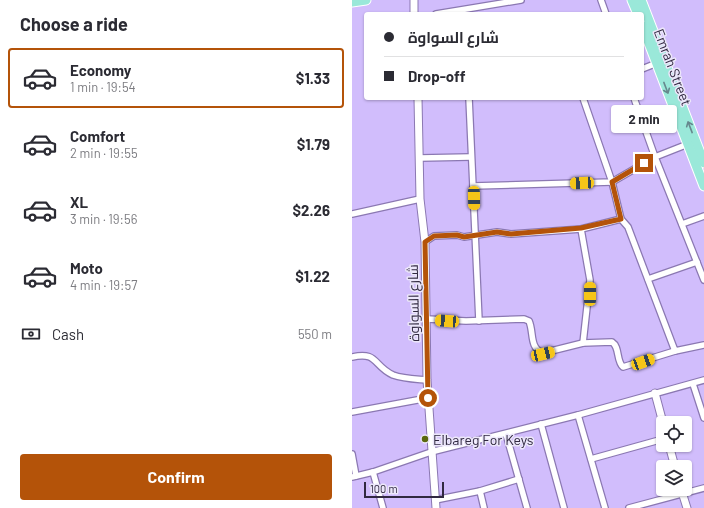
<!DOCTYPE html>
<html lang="en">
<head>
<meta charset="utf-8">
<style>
	body { margin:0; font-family:Barlow,Cairo,sans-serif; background:#f2f2f3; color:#2b2b33; height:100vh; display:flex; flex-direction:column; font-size:15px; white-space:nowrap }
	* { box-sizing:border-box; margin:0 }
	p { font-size:13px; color:#7c7c81 }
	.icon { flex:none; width:22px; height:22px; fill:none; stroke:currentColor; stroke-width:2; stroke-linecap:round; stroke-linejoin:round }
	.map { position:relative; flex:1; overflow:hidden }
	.side { display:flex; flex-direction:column; background:#fff; width:352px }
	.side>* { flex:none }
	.guide { position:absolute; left:12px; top:12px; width:280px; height:88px; border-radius:4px; box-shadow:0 1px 3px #0004; display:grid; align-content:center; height:88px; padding:0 20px; background:#fff }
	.controls { position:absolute; left:304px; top:416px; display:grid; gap:8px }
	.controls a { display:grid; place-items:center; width:36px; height:36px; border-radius:4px; background:#fff; box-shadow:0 1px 3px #0004; font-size:20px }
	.scale { position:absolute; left:12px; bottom:10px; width:80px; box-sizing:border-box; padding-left:4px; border:2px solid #312941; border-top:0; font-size:11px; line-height:14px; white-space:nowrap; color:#312941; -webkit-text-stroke:3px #ece7fa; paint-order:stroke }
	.end { position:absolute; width:18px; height:18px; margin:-9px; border:5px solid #b45309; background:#fff; box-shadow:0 0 0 2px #fff }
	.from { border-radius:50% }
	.bubble { position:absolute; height:28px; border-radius:4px; background:#fff; box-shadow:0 1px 3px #0004; font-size:13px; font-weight:700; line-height:28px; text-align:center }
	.car { position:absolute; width:12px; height:24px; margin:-12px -6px; border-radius:5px; box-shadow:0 0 3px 1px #0007; background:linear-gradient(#f5c518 24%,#345 0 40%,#f5c518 0 76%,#345 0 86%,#f5c518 0) }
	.guide b { display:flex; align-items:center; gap:14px; height:38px; font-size:15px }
	.guide b+b { border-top:1px solid #e1e1e2 }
	.guide i { width:10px; height:10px; background:#2b2b33 }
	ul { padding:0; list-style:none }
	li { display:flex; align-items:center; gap:12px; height:60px; margin:0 8px 6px; padding:0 12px; border:2px solid transparent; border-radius:4px }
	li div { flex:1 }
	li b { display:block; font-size:15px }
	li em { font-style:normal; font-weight:700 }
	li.on { border-color:#b45309 }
	li>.icon { width:36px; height:36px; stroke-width:1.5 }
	h2 { padding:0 20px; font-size:18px; line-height:48px }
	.pay { display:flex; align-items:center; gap:10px; height:44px; padding:0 20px; font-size:15px }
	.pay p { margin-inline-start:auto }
	.action { display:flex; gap:8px; margin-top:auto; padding:8px 20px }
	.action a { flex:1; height:46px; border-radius:4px; background:#b45309; color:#fff; font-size:16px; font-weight:700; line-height:46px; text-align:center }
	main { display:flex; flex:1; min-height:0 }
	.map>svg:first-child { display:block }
</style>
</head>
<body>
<main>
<section class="side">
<h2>Choose a ride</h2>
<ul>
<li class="on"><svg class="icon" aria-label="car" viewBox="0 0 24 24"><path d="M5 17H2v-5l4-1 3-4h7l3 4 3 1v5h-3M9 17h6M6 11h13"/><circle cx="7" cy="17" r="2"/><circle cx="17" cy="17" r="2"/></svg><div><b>Economy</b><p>1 min · 19:54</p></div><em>$1.33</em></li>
<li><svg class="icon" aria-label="car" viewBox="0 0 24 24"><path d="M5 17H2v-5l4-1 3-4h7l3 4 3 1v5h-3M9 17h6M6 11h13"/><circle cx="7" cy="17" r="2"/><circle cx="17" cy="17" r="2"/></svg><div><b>Comfort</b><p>2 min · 19:55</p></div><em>$1.79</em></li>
<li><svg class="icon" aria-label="car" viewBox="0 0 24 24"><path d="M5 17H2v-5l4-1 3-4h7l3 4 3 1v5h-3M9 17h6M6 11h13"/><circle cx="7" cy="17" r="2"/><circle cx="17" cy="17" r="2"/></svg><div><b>XL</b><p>3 min · 19:56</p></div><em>$2.26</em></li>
<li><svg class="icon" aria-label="car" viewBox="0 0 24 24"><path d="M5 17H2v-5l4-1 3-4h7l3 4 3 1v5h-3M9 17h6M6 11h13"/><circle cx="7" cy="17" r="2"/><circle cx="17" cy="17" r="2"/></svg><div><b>Moto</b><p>4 min · 19:57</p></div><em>$1.22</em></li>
</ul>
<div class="pay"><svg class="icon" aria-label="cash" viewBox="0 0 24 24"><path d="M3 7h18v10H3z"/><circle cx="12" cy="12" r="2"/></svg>Cash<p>550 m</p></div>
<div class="action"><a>Confirm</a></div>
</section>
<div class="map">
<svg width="352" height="508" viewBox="0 0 352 508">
	<rect width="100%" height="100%" fill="#d1bdfc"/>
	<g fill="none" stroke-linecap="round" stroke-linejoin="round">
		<g stroke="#8b78b2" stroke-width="8">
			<g id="minor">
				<polyline points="249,0 254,14"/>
				<polyline points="84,14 169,0"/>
				<polyline points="290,69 305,63"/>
				<polyline points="117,98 127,321"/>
				<polyline points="231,98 260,182 269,219 276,227 323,351 352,345"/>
				<polyline points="282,98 303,157 352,280"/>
				<polyline points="68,158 118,157"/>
				<polyline points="121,186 260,182 303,157 336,144"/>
				<polyline points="0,214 68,199"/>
				<polyline points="330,224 352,216"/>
				<polyline points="229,229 238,280 231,343"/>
				<polyline points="73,242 82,236 105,235 112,237 145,232 159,234 229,229 269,219"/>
				<polyline points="296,279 345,262"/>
				<path d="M75,319L114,321L172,319L177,321C182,332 177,348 191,353L231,343L260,342C268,347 264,361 271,367L323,351"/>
				<path d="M0,357C26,351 21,366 41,375C52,379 64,379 75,380"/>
				<polyline points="341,384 352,418"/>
				<polyline points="0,412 76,398"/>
				<polyline points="226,415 253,508"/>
				<polyline points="189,424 212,508"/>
				<polyline points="154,434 175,508"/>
				<polyline points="0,454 4,476"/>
				<polyline points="239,459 311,439"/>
				<polyline points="21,472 31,508"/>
				<polyline points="0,477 21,472 79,452 226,415 352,380"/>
				<polyline points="128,491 132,508"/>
				<polyline points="83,500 128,491 167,479"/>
				<polyline points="277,508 352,488"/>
			</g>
		</g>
		<g stroke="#8b78b2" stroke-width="9">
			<g id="tertiary">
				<polyline points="62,0 62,14"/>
				<polyline points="66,98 68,199 73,242 75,380 84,508"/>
				<polyline points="303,393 311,423"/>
				<polyline points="317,445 323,467"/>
				<polyline points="329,489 335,508"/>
			</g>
		</g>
		<g stroke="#fff" stroke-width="11">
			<g id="primary">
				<polyline points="280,0 286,14"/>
				<polyline points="289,0 352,163"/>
				<polyline points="0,2 14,0"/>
				<polyline points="290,25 352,186"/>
			</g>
		</g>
		<use href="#minor" stroke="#fff" stroke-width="5.5"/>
		<use href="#tertiary" stroke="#fff" stroke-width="7"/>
		<use href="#primary" stroke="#9ae8d9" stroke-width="9"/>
	</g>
	<defs><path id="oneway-shaft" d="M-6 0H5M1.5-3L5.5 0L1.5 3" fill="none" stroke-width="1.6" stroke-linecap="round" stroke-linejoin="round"/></defs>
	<g stroke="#66888d">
		<use href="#oneway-shaft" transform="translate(314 88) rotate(69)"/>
		<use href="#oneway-shaft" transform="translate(338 127) rotate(-111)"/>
	</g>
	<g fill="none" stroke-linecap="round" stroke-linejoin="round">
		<polyline stroke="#b45309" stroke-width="5" points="76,398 73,242 82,236 105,235 112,237 145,232 159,234 229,228 269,219 260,182 292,163"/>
	</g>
	<circle fill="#5a680f" stroke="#ece7fa" stroke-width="1.5" cx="73" cy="439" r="4"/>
	<g text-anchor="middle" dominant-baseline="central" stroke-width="3" stroke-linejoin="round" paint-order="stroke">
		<g font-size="14" fill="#312941" stroke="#ece7fa">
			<text transform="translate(321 67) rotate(69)">Emrah Street</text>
			<text transform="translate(61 303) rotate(-91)">شارع السواوة</text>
		</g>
		<g font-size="14" fill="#312941" stroke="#ece7fa" text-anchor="start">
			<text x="81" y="439">Elbareg For Keys</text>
		</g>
	</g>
</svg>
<div class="controls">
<a><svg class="icon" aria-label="locate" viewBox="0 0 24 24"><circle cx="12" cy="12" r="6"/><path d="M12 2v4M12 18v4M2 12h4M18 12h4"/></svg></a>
<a><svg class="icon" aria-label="layers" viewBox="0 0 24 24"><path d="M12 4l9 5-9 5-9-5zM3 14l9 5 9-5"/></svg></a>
</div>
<div class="scale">100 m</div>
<i class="end from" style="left:76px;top:398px"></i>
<i class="end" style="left:292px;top:163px"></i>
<div class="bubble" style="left:259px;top:105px;width:66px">2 min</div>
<i class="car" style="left:230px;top:183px;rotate:267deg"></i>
<i class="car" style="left:122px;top:198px;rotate:179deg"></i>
<i class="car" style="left:238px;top:294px;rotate:0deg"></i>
<i class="car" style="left:95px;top:321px;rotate:274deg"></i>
<i class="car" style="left:191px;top:354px;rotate:77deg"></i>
<i class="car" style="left:291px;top:362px;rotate:70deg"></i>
<div class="guide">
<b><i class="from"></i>شارع السواوة</b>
<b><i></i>Drop-off</b>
</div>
</div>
</main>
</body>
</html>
